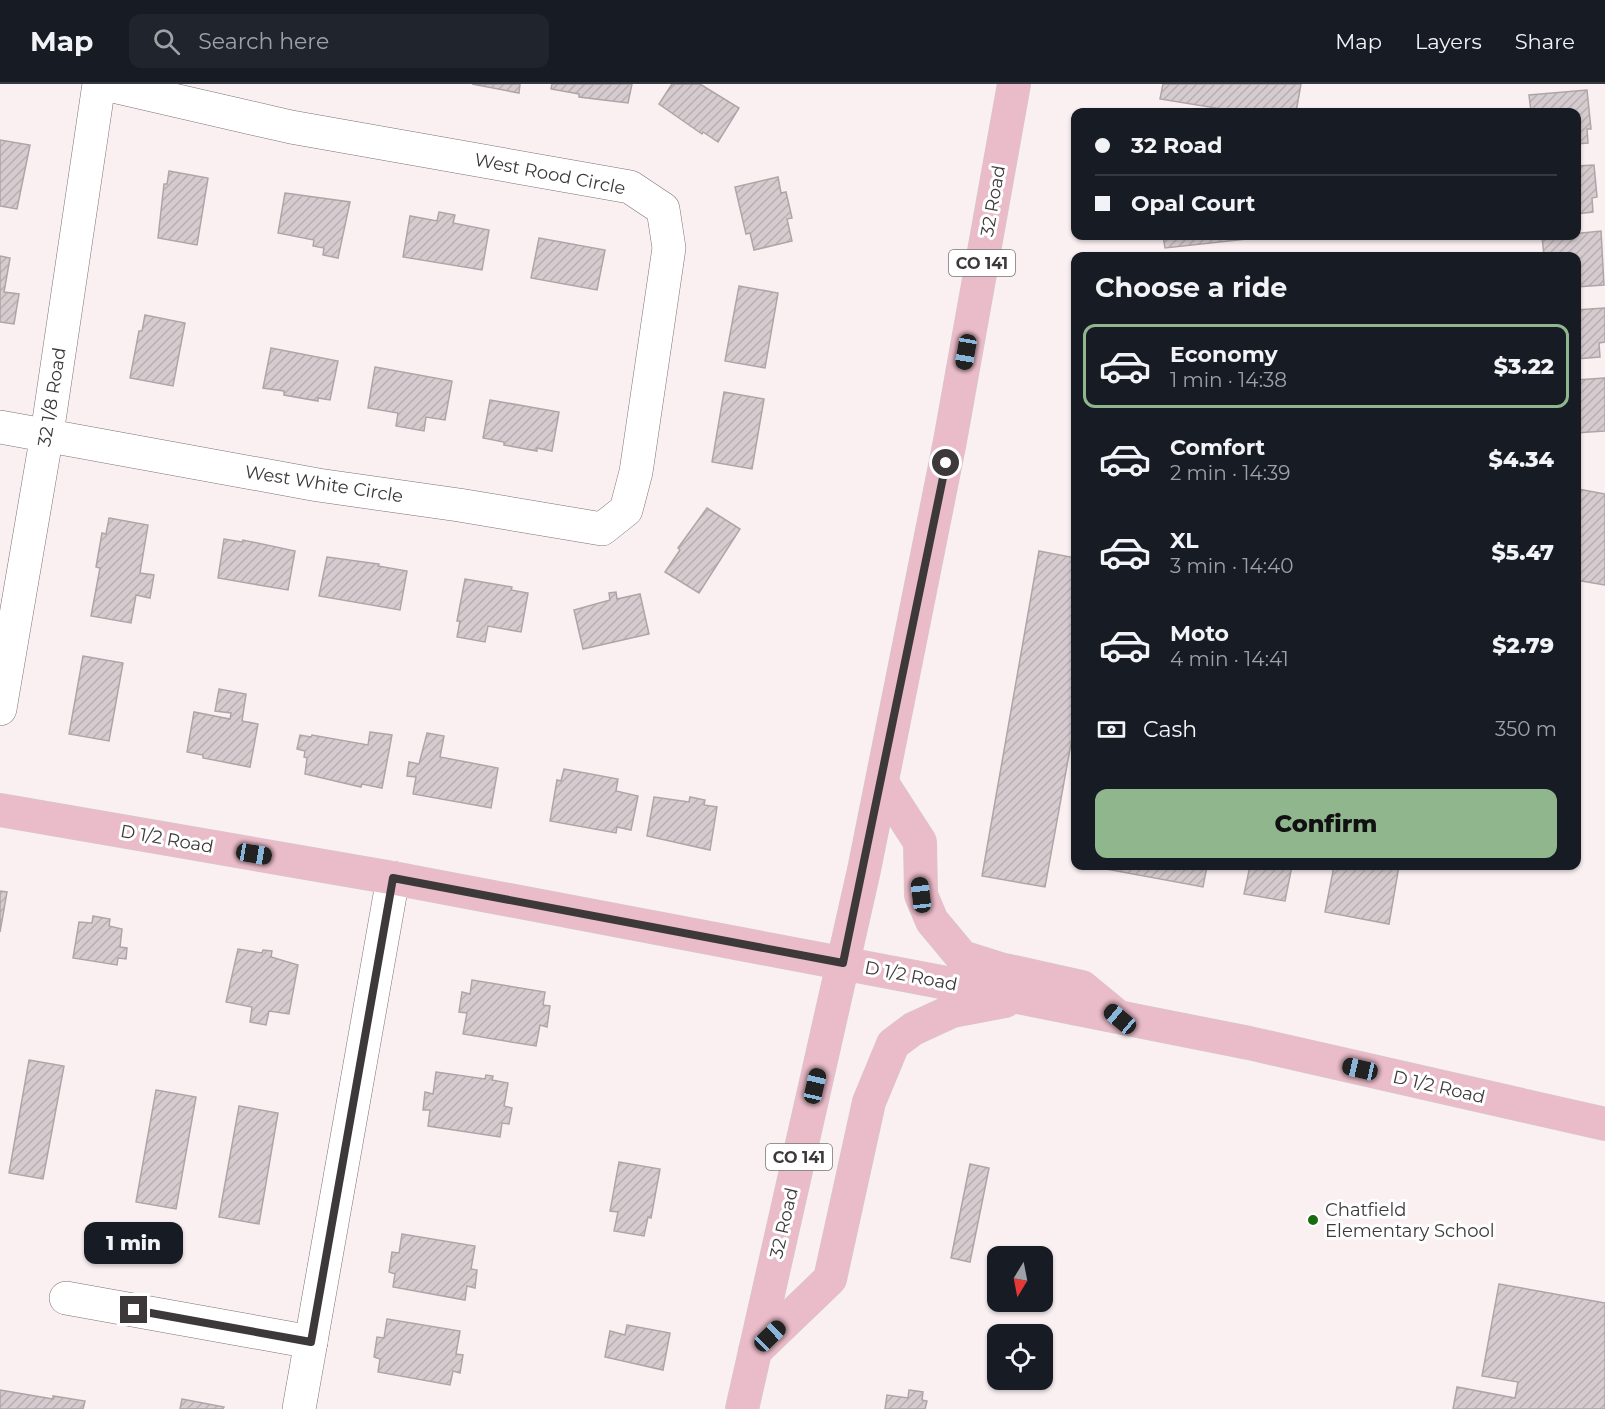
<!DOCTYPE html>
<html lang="en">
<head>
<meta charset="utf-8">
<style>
	body { margin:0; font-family:Montserrat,sans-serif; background:#20242c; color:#f1f3f6; height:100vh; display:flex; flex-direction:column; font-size:22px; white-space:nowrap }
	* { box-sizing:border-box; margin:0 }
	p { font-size:20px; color:#9ea1a6 }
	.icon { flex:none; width:33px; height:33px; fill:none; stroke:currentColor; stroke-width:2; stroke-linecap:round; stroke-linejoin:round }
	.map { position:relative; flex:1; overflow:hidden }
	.details { position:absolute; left:1071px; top:168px; width:510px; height:618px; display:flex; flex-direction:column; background:#171b24; border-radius:12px; box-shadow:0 2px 4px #0004 }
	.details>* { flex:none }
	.guide { position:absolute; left:1071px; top:24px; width:510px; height:132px; border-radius:12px; box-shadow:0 2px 4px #0004; display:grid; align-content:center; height:132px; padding:0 24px; background:#171b24 }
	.needle { width:39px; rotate:190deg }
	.fabs { position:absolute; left:987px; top:1162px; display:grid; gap:12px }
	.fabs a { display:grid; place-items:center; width:66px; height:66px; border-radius:12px; background:#171b24; box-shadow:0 2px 4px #0004; font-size:30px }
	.end { position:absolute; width:27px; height:27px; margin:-14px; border:8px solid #3d393a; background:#fff; box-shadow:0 0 0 3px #fff }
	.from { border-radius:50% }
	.bubble { position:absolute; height:42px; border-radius:12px; background:#171b24; box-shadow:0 2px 4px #0004; font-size:20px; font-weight:800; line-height:42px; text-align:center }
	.car { position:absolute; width:18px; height:36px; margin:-18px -9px; border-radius:8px; box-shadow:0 0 4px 2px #0007; background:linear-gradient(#222 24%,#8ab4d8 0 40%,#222 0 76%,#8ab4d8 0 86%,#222 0) }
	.guide b { display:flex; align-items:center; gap:21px; height:57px; font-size:22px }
	.guide b+b { border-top:2px solid #363941 }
	.guide i { width:15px; height:15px; background:#f1f3f6 }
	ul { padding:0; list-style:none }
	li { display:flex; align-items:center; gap:18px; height:84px; margin:0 12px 9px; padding:0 12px; border:3px solid transparent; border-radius:12px }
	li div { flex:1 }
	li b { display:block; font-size:22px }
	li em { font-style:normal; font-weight:800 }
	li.active { border-color:#90b68e }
	li>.icon { width:54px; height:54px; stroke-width:1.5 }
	h2 { padding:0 24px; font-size:27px; line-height:72px }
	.pay { display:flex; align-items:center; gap:15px; height:66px; padding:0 24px; font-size:22px }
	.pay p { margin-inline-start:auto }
	.cta { display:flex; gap:12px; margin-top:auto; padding:12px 24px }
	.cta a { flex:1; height:69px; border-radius:12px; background:#90b68e; color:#111; font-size:24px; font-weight:800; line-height:69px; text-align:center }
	header { display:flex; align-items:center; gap:36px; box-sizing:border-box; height:84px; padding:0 30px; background:#171b24; border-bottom:2px solid #363941 }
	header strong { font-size:28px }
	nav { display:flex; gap:33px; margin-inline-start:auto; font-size:21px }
	.search { width:420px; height:54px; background:#20242c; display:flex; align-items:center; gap:15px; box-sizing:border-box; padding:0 21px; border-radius:12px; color:#9ea1a6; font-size:22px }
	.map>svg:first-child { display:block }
</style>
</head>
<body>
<header>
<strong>Map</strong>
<div class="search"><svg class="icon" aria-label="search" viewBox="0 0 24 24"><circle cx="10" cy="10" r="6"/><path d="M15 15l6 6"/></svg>Search here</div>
<nav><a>Map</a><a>Layers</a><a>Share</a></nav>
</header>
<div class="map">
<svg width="1605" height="1325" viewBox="0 0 1605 1325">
	<defs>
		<pattern id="building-hatch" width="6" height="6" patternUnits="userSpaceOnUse" patternTransform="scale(1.5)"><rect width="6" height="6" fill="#d6cbce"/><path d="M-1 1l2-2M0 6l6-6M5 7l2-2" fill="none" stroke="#b9afb2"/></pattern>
	</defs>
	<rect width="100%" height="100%" fill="#faeff1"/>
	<g fill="url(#building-hatch)" stroke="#afa5a7" stroke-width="1.5">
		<polygon points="472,0 520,0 519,9"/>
		<polygon points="552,0 632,0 628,19 579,13 579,10 551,5"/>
		<polygon points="672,0 700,0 739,24 718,58 703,48 702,50 659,20"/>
		<polygon points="1163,0 1301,0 1296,28 1240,28 1160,15"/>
		<polygon points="1587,6 1591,45 1587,45 1588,59 1576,60 1576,28 1531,28 1529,11"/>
		<polygon points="0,56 30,61 17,125 0,122"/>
		<polygon points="1594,81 1597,113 1592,114 1593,128 1576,130 1576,82"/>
		<polygon points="169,87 208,94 197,161 158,154 164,100 167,100"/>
		<polygon points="778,93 781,109 786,108 792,134 787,135 792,157 754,166 750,149 746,150 735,103"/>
		<polygon points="285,109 350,118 338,174 323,171 324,164 313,162 314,156 278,149"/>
		<polygon points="439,128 455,131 453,139 489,146 482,186 403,173 410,132 437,137"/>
		<polygon points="1601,147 1604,201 1576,203 1576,172 1544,172 1542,153"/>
		<polygon points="1163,152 1265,152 1266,153 1165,164"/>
		<polygon points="539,154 605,166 597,206 531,194"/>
		<polygon points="0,172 10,174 4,208 19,210 14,240 0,238"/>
		<polygon points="739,202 778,209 765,284 725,277"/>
		<polygon points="1605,224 1605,258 1599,259 1600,273 1576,275 1576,226"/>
		<polygon points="145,231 185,239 173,302 130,294 139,247 142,247"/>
		<polygon points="271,264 338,277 330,316 318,314 318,317 284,311 284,307 263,304"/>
		<polygon points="375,283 452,297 445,336 426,333 424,347 396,342 398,329 368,324"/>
		<polygon points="1605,294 1605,347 1576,349 1576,296"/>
		<polygon points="724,308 764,315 752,385 712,378"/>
		<polygon points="490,316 559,328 552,367 537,364 537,367 504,361 504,358 483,354"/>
		<polygon points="1578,405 1605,410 1605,501 1576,496"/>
		<polygon points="707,424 740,445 699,509 665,488 680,466 678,464"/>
		<polygon points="109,434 148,441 140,489 154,491 150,514 136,511 131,539 91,532 100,484 96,483 102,449 106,450"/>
		<polygon points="224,455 242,458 243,456 295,467 288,506 218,494"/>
		<polygon points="1039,467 1076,474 1076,632 1045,803 982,792"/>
		<polygon points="327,473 379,480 378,482 407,487 400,526 319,512"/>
		<polygon points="465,495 512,503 511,506 528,509 521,548 488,542 485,558 457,553 460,537 457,537"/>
		<polygon points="616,508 617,515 640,510 649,550 583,565 574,526 610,516 609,509"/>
		<polygon points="83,572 123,579 109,657 69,650"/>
		<polygon points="219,605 246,610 242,637 258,640 250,683 203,674 203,671 187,668 194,628 230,635 231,629 215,627"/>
		<polygon points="370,648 392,651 382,704 362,700 361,703 305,690 307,674 304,673 305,667 297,665 300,651 311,653 312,651 368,661"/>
		<polygon points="427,649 444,652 440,673 498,684 491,724 413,710 416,693 407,692 409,678 419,680"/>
		<polygon points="564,685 618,695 616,707 638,712 631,746 617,743 616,749 550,737 557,696 561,697"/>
		<polygon points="654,713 689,718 690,713 705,716 704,721 717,723 710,766 647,752"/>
		<polygon points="1090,782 1207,782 1203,803"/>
		<polygon points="1250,782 1292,782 1285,817 1244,810"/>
		<polygon points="1334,782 1399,782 1389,840 1325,828"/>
		<polygon points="0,807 7,808 0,848"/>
		<polygon points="93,832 110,835 109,842 122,845 120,863 127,864 126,875 118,874 117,881 73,874 79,838 92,839"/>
		<polygon points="238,865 262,869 263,866 272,867 271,873 298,881 289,930 269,927 266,941 250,938 252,923 226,918"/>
		<polygon points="472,896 545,908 543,921 550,922 547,943 540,941 536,962 463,950 467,929 459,928 462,908 470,910"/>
		<polygon points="29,976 64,982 43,1095 9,1089"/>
		<polygon points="436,988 485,995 486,991 493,992 492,996 508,999 504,1022 512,1024 509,1040 502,1039 500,1053 428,1042 430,1026 423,1026 425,1008 433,1010"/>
		<polygon points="156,1006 196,1013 176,1125 136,1118"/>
		<polygon points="239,1022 278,1029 259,1140 219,1133"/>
		<polygon points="619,1078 660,1085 651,1134 648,1133 644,1152 614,1147 618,1128 610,1127"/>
		<polygon points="970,1080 989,1084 970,1178 951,1174"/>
		<polygon points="402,1150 475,1162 471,1185 477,1186 475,1204 467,1202 465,1216 393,1203 395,1190 389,1188 392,1168 399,1169"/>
		<polygon points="1499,1200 1605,1219 1605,1325 1453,1325 1457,1303 1515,1314 1518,1298 1482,1292"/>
		<polygon points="387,1235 460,1247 456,1270 463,1271 460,1289 453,1287 450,1301 378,1288 380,1275 374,1273 377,1253 384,1254"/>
		<polygon points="627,1241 670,1249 663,1286 605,1273 610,1247 625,1251"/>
		<polygon points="0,1306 53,1315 53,1312 85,1317 83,1325 0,1325"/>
		<polygon points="909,1306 923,1308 922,1316 927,1317 925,1325 885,1325 887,1311 908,1314"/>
		<polygon points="182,1315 224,1323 223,1325 180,1325"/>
	</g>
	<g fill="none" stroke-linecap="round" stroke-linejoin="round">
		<g stroke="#7b7274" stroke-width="34">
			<g id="minor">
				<polyline points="0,343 318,401 459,421 602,445 626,426 636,388 669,164 663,125 630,103 291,43 104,0"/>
				<polyline points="0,625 47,350 99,0"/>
				<polyline points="66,1214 311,1258"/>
				<polyline points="299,1325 393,794"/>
			</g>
		</g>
		<g stroke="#d0cfd0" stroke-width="34">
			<g id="major">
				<polyline points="882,699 920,758 921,811 932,837 962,873 1000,885 1082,903 1116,931"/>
				<polyline points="0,726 393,794 957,901 1249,959 1605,1040"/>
				<polyline points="755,1267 830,1195 869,1018 893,960 913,945 952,927 1005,917"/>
				<polyline points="742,1325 864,786 950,357 1014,0"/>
			</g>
		</g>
		<use href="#minor" stroke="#fff" stroke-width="33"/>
		<use href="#major" stroke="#eabbc9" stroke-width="33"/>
	</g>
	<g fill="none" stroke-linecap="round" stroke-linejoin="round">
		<polyline stroke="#3d393a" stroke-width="8" points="134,1226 311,1258 393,794 843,879 946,379"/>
	</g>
	<circle fill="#196b10" stroke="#fff" stroke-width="2" cx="1313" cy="1136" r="6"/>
	<g text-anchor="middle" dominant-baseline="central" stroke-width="6" stroke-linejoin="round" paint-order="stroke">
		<g fill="#fff" stroke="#777475" stroke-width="1.5">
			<rect x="949" y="166" width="66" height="26" rx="4.5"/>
			<rect x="766" y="1060" width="66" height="26" rx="4.5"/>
		</g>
		<g font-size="16" font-weight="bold" fill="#3d393a">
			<text x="982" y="179">CO 141</text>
			<text x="799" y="1073">CO 141</text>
		</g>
		<g font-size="18" fill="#3d393a" stroke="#fff">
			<text transform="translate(550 90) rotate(11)">West Rood Circle</text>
			<text transform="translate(993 117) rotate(-80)">32 Road</text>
			<text transform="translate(52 313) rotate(-81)">32 1/8 Road</text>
			<text transform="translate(324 400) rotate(9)">West White Circle</text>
			<text transform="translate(167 755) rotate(10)">D 1/2 Road</text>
			<text transform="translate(911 892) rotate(11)">D 1/2 Road</text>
			<text transform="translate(1439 1003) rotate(13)">D 1/2 Road</text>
			<text transform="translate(784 1139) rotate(-77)">32 Road</text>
		</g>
		<g font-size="18" fill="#3d393a" stroke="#fff" text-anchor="start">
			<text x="1325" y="1126">Chatfield<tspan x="1325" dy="21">Elementary School</tspan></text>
		</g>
	</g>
</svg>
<div class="fabs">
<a><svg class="needle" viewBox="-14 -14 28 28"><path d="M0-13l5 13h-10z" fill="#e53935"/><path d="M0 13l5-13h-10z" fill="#9ea1a6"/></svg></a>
<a><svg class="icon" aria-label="locate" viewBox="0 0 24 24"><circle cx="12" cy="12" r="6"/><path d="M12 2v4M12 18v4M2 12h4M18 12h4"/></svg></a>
</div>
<i class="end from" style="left:946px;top:379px"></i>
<i class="end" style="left:134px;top:1226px"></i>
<div class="bubble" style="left:84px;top:1138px;width:99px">1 min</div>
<i class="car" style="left:966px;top:268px;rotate:190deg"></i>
<i class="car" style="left:254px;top:770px;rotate:100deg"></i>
<i class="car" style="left:921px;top:811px;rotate:353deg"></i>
<i class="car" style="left:1120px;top:935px;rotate:310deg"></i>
<i class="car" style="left:1360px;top:985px;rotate:283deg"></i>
<i class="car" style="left:815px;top:1002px;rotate:13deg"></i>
<i class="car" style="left:770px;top:1252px;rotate:46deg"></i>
<div class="guide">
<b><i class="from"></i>32 Road</b>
<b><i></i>Opal Court</b>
</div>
<section class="details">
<h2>Choose a ride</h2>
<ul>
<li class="active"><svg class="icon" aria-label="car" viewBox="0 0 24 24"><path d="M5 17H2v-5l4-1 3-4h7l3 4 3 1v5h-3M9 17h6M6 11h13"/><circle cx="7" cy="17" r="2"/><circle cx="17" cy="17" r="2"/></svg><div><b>Economy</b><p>1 min · 14:38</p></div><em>$3.22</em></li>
<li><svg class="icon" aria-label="car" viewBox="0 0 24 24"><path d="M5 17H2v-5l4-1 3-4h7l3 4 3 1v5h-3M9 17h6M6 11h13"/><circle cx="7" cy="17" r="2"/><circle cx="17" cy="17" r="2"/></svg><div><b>Comfort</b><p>2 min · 14:39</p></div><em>$4.34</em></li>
<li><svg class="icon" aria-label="car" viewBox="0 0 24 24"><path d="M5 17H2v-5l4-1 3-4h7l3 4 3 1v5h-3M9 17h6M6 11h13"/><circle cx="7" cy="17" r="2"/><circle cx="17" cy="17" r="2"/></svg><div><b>XL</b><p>3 min · 14:40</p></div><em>$5.47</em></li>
<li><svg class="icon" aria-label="car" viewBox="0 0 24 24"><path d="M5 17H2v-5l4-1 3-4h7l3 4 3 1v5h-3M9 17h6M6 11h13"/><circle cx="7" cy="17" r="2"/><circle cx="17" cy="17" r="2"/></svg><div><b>Moto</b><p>4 min · 14:41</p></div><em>$2.79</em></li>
</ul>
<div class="pay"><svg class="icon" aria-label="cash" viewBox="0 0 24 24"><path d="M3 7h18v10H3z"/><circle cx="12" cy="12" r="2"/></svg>Cash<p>350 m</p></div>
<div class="cta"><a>Confirm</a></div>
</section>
</div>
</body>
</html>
